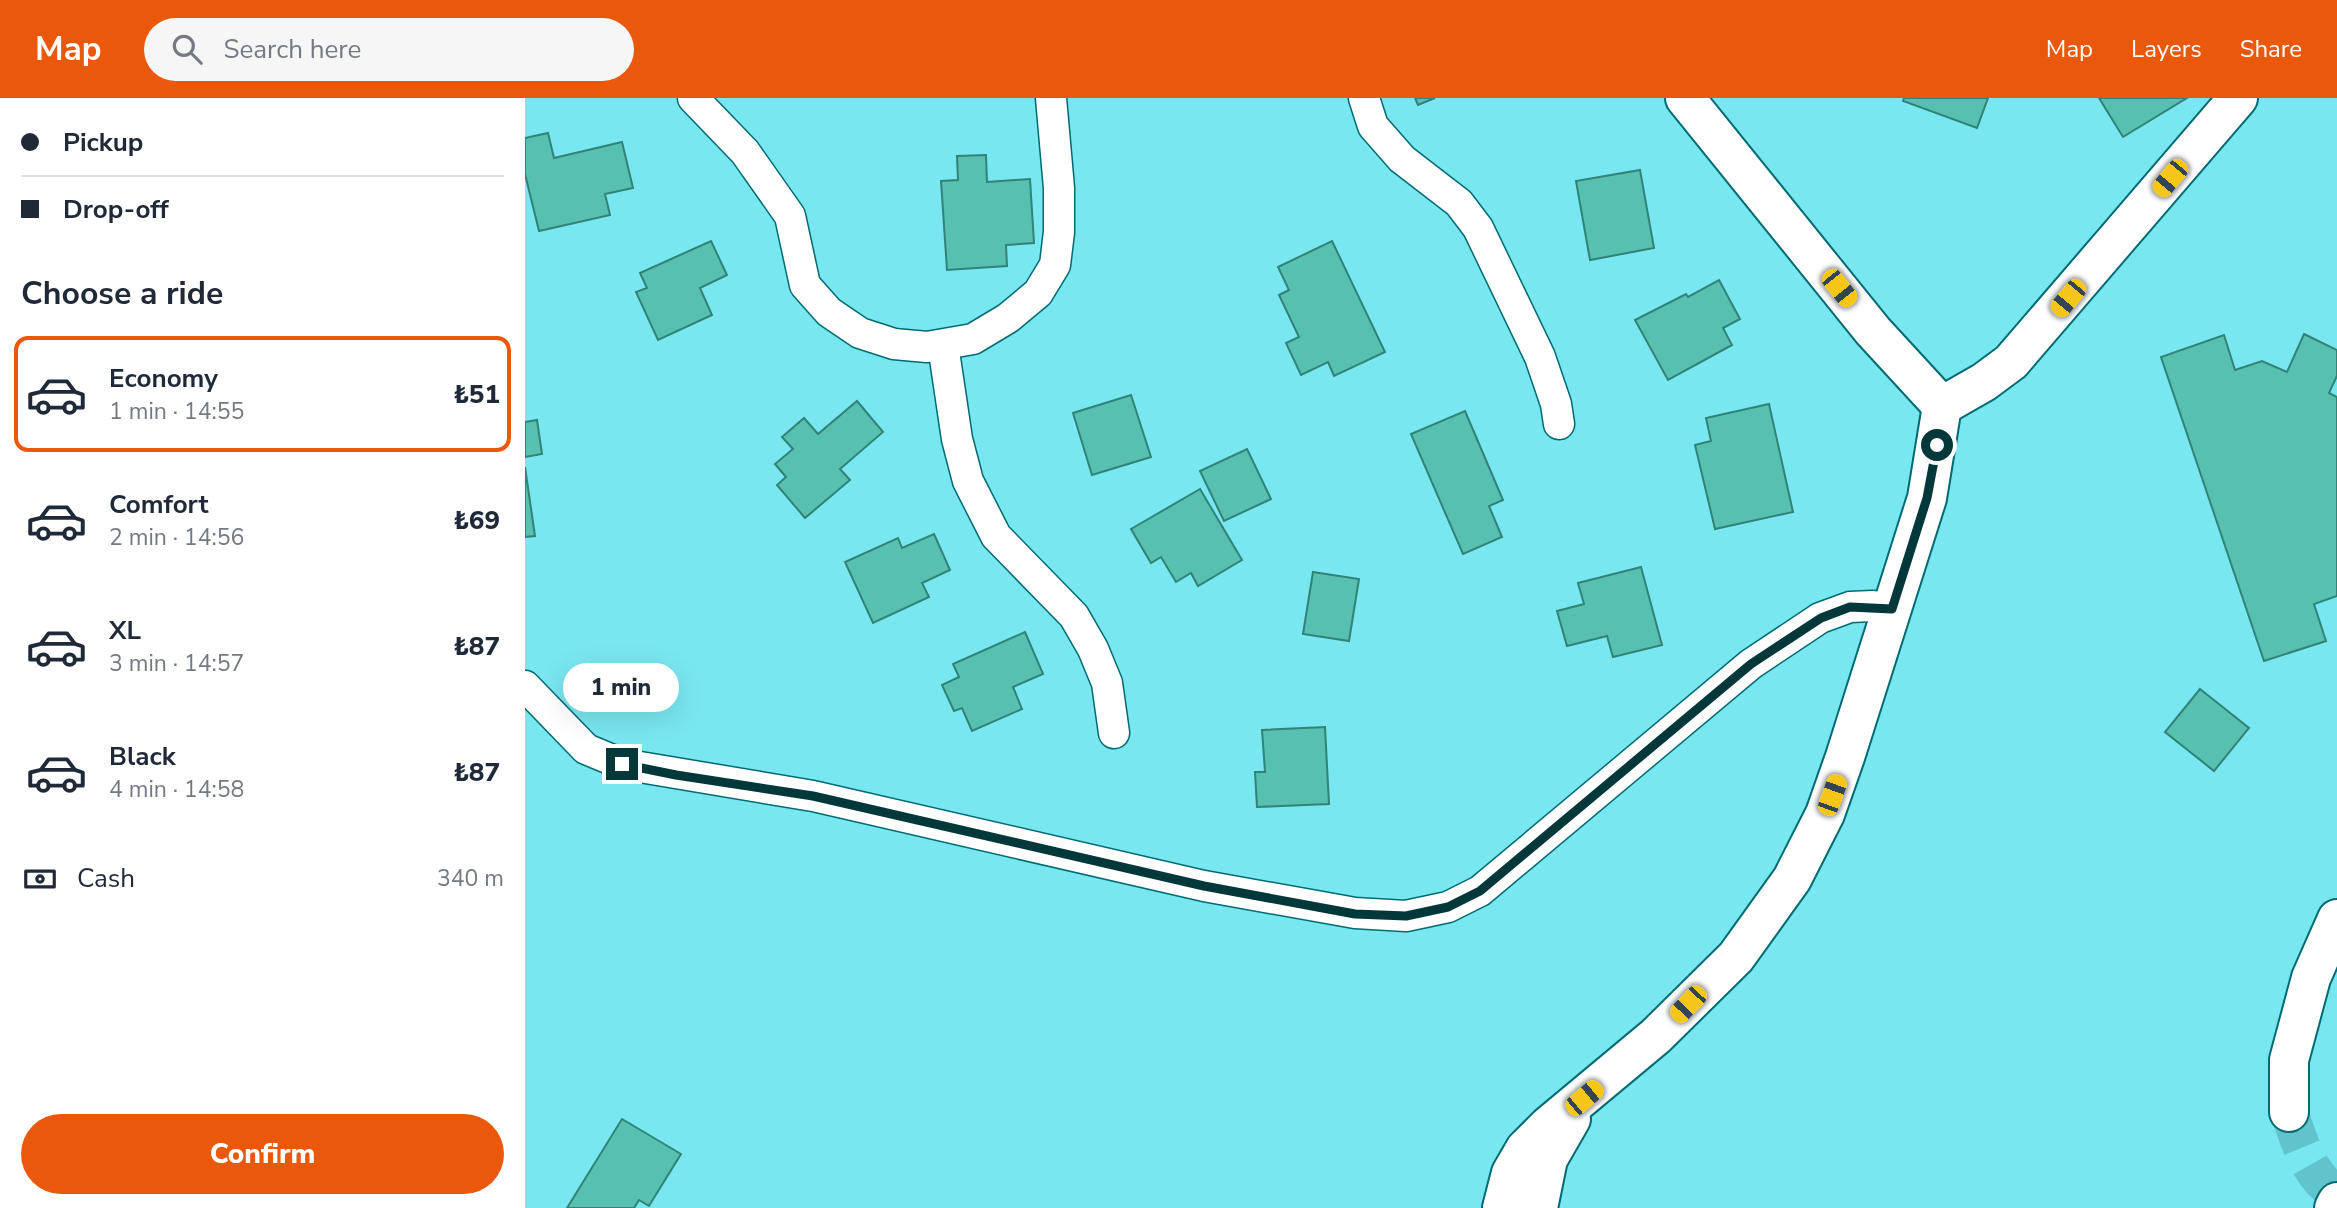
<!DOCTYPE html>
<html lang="en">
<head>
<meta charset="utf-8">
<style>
	body { margin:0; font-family:"Nunito Sans",sans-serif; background:#f6f6f7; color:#1f2937; height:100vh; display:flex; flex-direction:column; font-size:26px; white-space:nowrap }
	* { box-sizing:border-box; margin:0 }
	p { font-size:23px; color:#747a83 }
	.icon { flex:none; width:38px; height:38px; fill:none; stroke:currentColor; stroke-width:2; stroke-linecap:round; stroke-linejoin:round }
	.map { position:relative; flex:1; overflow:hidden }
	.sheet { display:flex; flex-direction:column; background:#fff; width:525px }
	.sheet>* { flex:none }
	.guide { display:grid; align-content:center; height:154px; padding:0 21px; background:#fff }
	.end { position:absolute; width:32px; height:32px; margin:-16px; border:9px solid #03383b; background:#fff; box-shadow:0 0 0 4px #fff }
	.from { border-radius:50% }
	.bubble { position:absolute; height:49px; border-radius:24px; background:#fff; box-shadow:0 7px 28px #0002; font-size:23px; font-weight:800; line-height:49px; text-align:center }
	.car { position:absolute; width:21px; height:42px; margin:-21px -10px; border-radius:9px; box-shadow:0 0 5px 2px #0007; background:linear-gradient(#f5c518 24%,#345 0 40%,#f5c518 0 76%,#345 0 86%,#f5c518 0) }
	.guide b { display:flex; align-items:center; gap:24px; height:66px; font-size:26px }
	.guide b+b { border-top:2px solid #e0e1e3 }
	.guide i { width:18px; height:18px; background:#1f2937 }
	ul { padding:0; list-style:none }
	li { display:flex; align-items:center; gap:21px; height:116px; margin:0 14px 10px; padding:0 7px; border:4px solid transparent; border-radius:14px }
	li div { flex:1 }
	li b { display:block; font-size:26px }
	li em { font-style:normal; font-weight:800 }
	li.active { border-color:#ea580c }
	li>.icon { width:63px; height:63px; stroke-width:1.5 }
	h2 { padding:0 21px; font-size:32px; line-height:84px }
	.pay { display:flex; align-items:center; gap:18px; height:77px; padding:0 21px; font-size:26px }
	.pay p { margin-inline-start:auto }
	.primary-button { display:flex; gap:14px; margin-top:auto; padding:14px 21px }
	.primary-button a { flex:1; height:80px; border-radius:42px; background:#ea580c; color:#fff; font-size:28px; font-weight:800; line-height:80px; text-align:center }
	header { display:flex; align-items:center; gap:42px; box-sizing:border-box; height:98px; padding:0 35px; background:#ea580c; color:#fff }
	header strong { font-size:33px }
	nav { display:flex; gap:38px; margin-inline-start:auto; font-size:24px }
	.search { width:490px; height:63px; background:#f6f6f7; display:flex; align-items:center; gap:18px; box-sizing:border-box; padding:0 24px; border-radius:38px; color:#747a83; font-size:26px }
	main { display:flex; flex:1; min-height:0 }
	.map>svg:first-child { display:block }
</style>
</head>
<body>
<header>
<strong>Map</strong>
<div class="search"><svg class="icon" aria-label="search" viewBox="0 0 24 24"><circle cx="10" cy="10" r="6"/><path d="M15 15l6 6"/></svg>Search here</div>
<nav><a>Map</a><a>Layers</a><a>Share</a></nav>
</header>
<main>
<section class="sheet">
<div class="guide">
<b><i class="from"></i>Pickup</b>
<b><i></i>Drop-off</b>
</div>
<h2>Choose a ride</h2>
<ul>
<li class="active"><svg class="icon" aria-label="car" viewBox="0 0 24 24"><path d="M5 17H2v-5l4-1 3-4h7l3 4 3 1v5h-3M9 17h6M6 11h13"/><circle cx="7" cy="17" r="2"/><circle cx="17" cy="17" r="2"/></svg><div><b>Economy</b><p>1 min · 14:55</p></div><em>₺51</em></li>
<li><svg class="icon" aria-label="car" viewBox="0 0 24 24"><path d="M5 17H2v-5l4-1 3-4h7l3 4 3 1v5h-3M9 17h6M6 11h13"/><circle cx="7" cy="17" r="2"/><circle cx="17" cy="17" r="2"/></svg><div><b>Comfort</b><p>2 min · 14:56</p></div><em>₺69</em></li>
<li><svg class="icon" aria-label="car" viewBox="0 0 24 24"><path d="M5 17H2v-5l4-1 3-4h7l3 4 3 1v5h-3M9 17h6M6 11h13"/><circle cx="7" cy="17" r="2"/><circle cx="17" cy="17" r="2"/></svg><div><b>XL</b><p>3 min · 14:57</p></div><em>₺87</em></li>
<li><svg class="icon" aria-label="car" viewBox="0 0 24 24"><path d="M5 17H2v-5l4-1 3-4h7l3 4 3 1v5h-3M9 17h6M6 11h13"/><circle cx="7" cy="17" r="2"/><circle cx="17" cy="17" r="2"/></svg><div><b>Black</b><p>4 min · 14:58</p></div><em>₺87</em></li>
</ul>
<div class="pay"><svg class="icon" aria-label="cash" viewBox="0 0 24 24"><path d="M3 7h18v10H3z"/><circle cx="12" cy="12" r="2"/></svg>Cash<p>340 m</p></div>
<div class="primary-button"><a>Confirm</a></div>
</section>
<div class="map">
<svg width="1812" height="1110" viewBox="0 0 1812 1110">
	<rect width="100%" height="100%" fill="#79e7f0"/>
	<g fill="#57c0b0" stroke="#318378" stroke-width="2">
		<polygon points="890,0 910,0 893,7"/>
		<polygon points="1379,0 1463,0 1452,30 1378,3"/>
		<polygon points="1574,0 1662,0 1598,39"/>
		<polygon points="23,35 29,60 97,44 108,90 80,96 85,117 14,133 0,76 0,40"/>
		<polygon points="461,57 462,84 505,81 509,145 481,147 482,168 422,172 416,83 433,82 432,58"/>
		<polygon points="1115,72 1129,150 1065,162 1051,83"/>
		<polygon points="186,143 202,177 175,190 187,217 133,242 111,194 122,190 115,175"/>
		<polygon points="807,143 860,254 809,278 803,264 776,277 761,245 774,239 754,197 764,192 753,169"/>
		<polygon points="1194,182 1215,221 1198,230 1207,247 1143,282 1110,222 1161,196 1163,199"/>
		<polygon points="1779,236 1812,252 1812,278 1804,295 1812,299 1812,498 1789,506 1801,543 1739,563 1636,259 1699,237 1710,272 1737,263 1762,274"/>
		<polygon points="606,297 626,359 567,377 548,315"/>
		<polygon points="332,303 358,334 315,371 325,382 280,420 252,387 261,379 250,366 268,351 257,339 279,320 293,336"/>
		<polygon points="1244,306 1268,414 1190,431 1170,347 1186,343 1181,320"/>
		<polygon points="940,313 978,402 964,408 977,439 938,456 886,336"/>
		<polygon points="12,322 17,356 0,359 0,324"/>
		<polygon points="722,351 746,401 699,423 675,373"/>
		<polygon points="0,369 10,438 0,439"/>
		<polygon points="675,391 717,462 673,488 666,475 651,484 636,459 626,465 606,431"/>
		<polygon points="409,436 425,472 397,485 404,499 348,525 320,464 373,440 377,450"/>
		<polygon points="1116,469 1137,547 1088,559 1082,538 1042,548 1032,513 1059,506 1053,485"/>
		<polygon points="788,474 834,481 824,543 778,536"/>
		<polygon points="500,534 518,576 488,589 497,611 447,633 437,610 429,613 417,587 434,579 428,566"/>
		<polygon points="1675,591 1724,630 1689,673 1640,634"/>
		<polygon points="800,629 804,706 732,709 730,674 740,674 737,632"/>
		<polygon points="97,1021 156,1056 124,1108 114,1102 109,1110 42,1110"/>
	</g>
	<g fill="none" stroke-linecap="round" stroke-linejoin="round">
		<path stroke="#61c4cc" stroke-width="38" stroke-dasharray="38 19" stroke-linecap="butt" d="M1764,1014C1774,1042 1784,1080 1812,1095"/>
		<g stroke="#026b72" stroke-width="33">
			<g id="minor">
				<polyline points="168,0 220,54 265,118 280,187 304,214 335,235 369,246 402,249 448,241 483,220 513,195 530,167 534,134 534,90 526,0"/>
				<polyline points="839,0 848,28 877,61 934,105 953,130 1015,259 1031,306 1034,326"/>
				<polyline points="418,247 432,341 443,383 471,438 549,518 568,551 582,585 589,635"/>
				<polyline points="0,588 61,651 97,666 288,698 679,788 830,815 881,818 923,809 955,793 1226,566 1295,520 1325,509 1348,508 1367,511"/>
			</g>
		</g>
		<g stroke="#026b72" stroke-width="42">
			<g id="tertiary">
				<polyline points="1160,0 1348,233 1417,308"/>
				<polyline points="1417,308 1459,284 1486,264 1713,0"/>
				<polyline points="977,1110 986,1075 1000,1051 1023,1028 1131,938 1211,859 1267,781 1300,716 1320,659 1402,400 1417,308"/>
				<polyline points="1013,1110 1023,1061 1046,1021"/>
			</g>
		</g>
		<g stroke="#026b72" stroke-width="42">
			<g id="trunk">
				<polyline points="1764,1014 1764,962 1786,880 1812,821"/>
				<polyline points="1809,1110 1812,1104"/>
			</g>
		</g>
		<use href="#minor" stroke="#fff" stroke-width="30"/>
		<use href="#tertiary" stroke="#fff" stroke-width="38"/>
		<use href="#trunk" stroke="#fff" stroke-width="38"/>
	</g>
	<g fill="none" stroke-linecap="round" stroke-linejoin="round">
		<polyline stroke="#03383b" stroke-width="9" points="97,666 151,677 288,698 679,788 830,816 881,818 923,809 955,793 1226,566 1296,520 1325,509 1367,511 1402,400 1412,347"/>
	</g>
</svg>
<i class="end from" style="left:1412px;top:347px"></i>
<i class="end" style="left:97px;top:666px"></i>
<div class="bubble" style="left:38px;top:565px;width:116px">1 min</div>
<i class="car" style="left:1645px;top:80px;rotate:220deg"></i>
<i class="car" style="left:1314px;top:190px;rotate:141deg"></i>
<i class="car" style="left:1543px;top:200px;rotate:220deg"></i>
<i class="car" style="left:1307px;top:697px;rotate:20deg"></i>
<i class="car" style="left:1163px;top:906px;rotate:224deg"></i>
<i class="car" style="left:1059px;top:1000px;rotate:50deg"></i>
</div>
</main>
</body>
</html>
